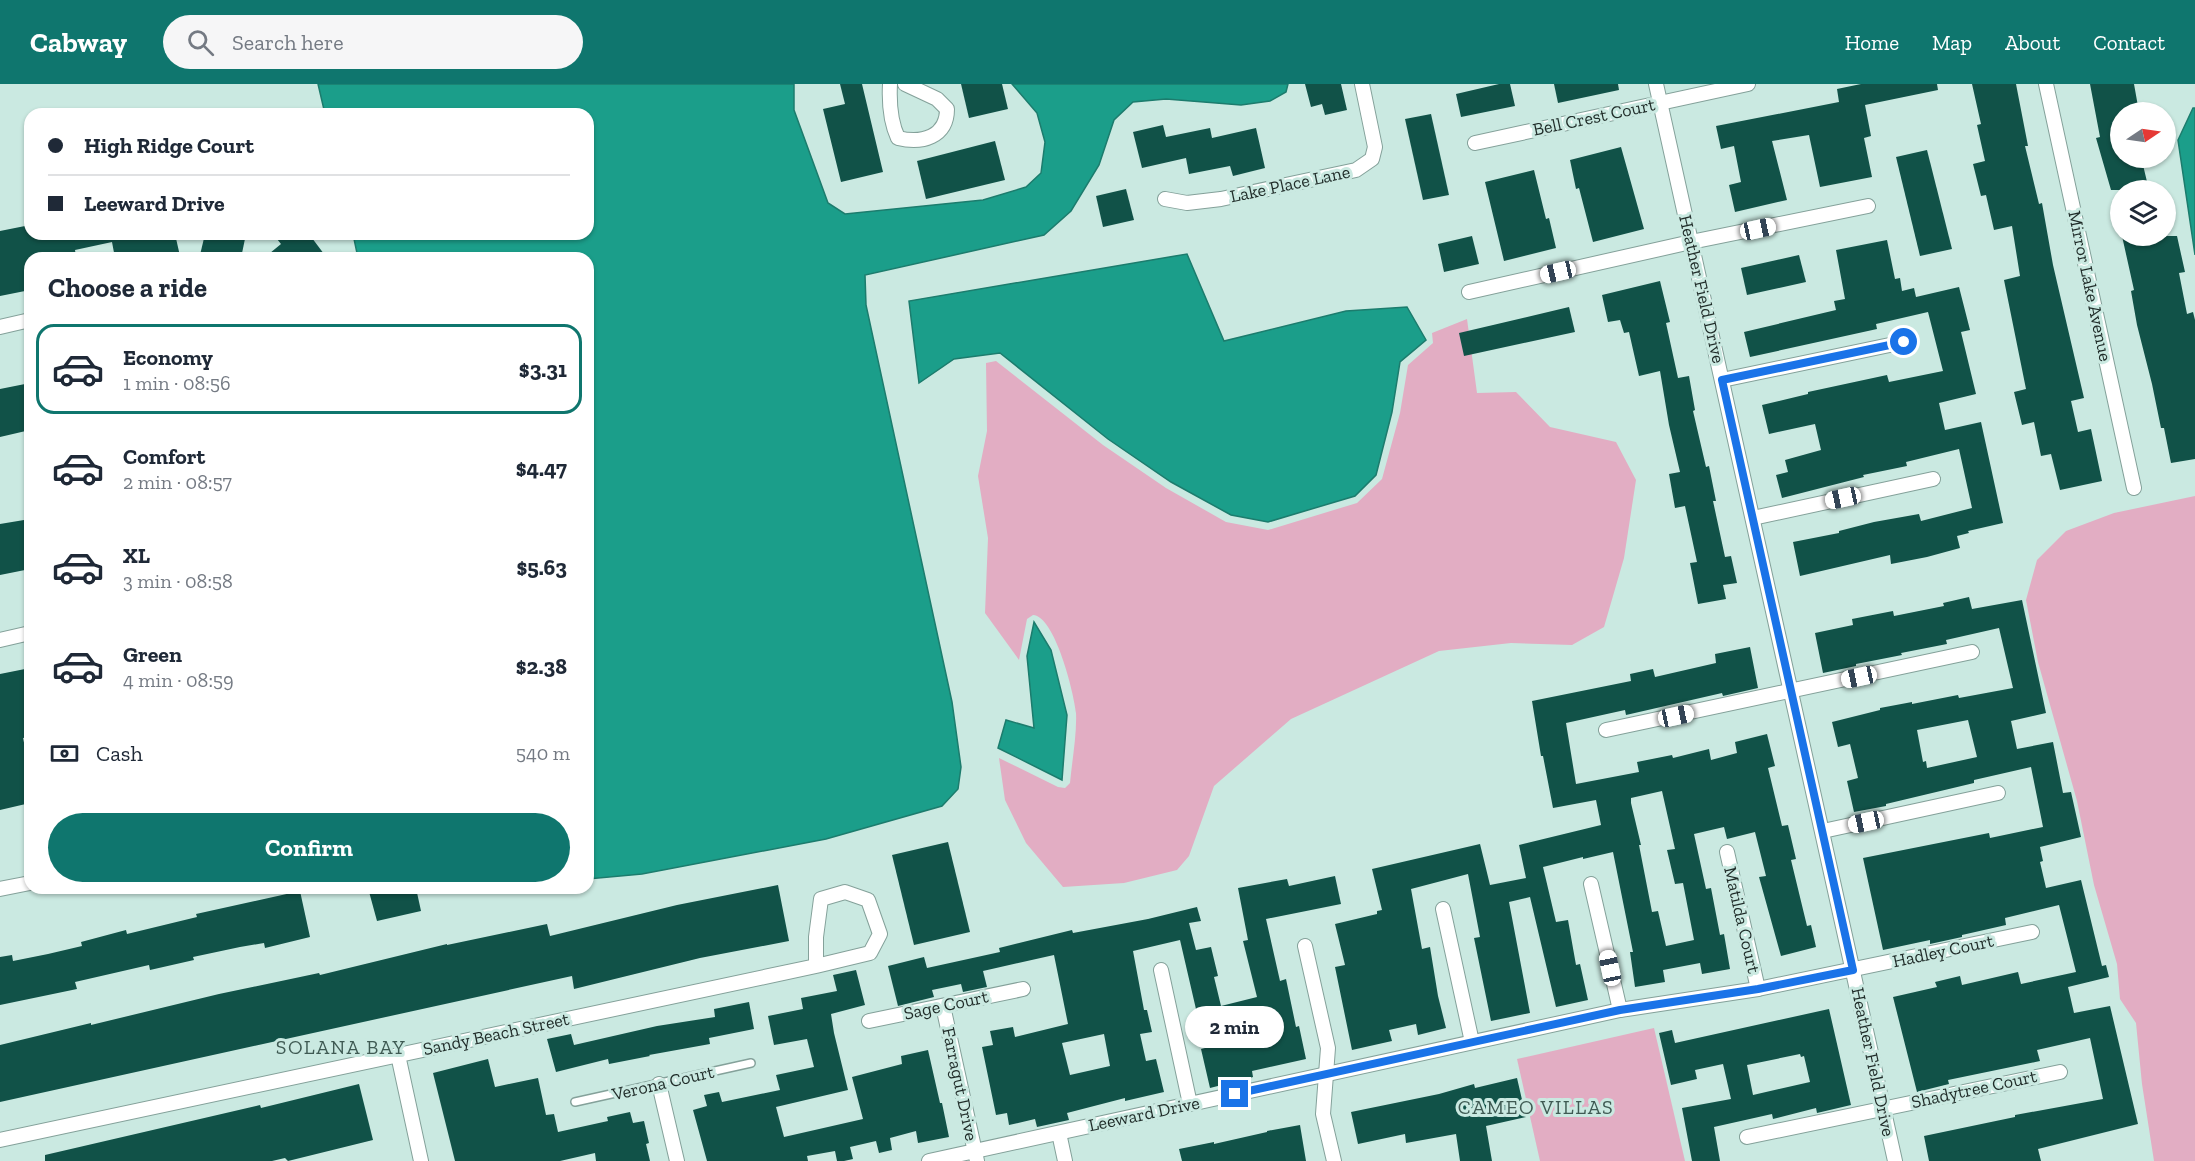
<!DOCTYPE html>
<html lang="en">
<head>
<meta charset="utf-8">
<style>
	body { margin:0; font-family:"Zilla Slab",serif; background:#f6f6f7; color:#1f2937; height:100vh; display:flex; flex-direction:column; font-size:22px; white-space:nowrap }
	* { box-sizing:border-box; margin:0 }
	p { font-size:20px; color:#747a83 }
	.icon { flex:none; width:33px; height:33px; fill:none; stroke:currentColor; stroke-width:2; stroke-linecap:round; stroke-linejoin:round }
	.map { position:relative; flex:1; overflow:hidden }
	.details { position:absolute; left:24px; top:168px; width:570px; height:642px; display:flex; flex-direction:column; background:#fff; border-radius:18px; box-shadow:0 2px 4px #0004 }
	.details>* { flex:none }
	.hud { position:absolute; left:24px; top:24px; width:570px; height:132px; border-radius:18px; box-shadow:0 2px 4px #0004; display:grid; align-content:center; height:132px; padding:0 24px; background:#fff }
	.needle { width:39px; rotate:77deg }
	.fabs { position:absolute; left:2110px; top:18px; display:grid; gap:12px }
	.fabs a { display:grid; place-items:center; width:66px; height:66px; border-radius:50%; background:#fff; box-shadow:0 2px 4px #0004; font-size:30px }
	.end { position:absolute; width:27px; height:27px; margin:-14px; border:8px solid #1a73e8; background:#fff; box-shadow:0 0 0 3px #fff }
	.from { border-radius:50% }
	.bubble { position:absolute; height:42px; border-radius:21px; background:#fff; box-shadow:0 2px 4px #0004; font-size:20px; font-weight:700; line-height:42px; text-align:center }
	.car { position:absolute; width:18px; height:36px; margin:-18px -9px; border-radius:8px; box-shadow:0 0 4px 2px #0007; background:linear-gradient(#fff 24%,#345 0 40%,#fff 0 76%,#345 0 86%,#fff 0) }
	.hud b { display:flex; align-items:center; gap:21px; height:57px; font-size:22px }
	.hud b+b { border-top:2px solid #e0e1e3 }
	.hud i { width:15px; height:15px; background:#1f2937 }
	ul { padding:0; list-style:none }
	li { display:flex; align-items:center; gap:18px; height:90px; margin:0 12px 9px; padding:0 12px; border:3px solid transparent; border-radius:18px }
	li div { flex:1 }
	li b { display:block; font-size:22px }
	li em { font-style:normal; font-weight:700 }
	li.selected { border-color:#0f766e }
	li>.icon { width:54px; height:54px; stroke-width:1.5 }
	h2 { padding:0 24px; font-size:27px; line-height:72px }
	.pay { display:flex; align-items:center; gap:15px; height:66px; padding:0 24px; font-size:22px }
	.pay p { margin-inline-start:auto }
	.button { display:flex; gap:12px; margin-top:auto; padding:12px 24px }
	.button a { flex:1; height:69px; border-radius:36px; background:#0f766e; color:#fff; font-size:24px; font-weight:700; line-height:69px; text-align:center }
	header { display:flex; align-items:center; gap:36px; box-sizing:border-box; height:84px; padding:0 30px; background:#0f766e; color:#fff }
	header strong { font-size:28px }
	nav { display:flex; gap:33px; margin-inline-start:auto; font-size:21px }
	.search { width:420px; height:54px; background:#f6f6f7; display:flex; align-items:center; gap:15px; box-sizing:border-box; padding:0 21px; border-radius:33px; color:#747a83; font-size:22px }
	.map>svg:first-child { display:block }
</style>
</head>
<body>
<header>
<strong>Cabway</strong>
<div class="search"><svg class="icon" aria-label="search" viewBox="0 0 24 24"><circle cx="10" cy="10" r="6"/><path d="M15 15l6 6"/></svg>Search here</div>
<nav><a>Home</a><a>Map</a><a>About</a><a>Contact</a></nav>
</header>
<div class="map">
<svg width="2195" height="1077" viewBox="0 0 2195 1077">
	<rect width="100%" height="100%" fill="#cae9e1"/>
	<g fill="#e2adc3">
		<path d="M1467,235L1477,309L1516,308L1550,343L1616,358L1636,396L1624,474L1604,543L1572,561L1511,559L1439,567L1291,635L1214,702L1189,772L1177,786L1124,799L1063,803L1026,759L1005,716L999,674L1058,703L1065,704L1070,699C1072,677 1077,650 1076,629C1074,609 1055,532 1033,531L1027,535L1019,576L985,529L988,454L978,392L987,347L986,279L996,277L1103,361L1166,404L1226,438L1268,446L1357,419L1382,395L1400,329L1408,281L1433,259L1432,249Z"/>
		<polygon points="2195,412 2195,1077 2154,1077 2142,1000 2136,939 2120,915 2117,880 2094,801 2077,717 2038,578 2026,516 2037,476 2066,447 2114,429"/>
		<polygon points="1654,944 1685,1077 1540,1077 1517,975"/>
	</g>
	<g fill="#1b9e8a" stroke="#1c7c6d" stroke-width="1.5">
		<polygon points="318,0 794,0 794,26 828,119 845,130 983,116 1026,103 1041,89 1045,58 1037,29 1012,0 1288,0 1286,8 1270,17 1241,21 1166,15 1133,18 1114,36 1099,81 1071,127 1044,151 865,191 866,221 952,618 961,683 958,705 942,722 826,755 642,790 588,795 588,174 358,174 353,150 588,150 588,30 325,30"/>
		<polygon points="2193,24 2195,24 2195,171 2178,56"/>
		<polygon points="1187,170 1224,257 1346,227 1407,223 1426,256 1400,278 1392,328 1376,391 1355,412 1268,438 1231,431 1171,398 1108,355 1000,269 954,275 919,299 909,217"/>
		<polygon points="1034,538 1051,566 1067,631 1062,696 998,664 1006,636 1034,644 1027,572"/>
	</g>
	<g fill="#115248" fill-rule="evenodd">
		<polygon points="840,0 862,0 883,88 841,98 823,25 845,20"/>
		<polygon points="961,0 1002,0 1008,25 969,34"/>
		<polygon points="1305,0 1341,0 1347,26 1325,31 1322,20 1311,23"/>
		<polygon points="1499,0 1510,0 1515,22 1461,33 1456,10"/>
		<polygon points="1554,0 1618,0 1619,6 1558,19"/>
		<polygon points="1861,0 1937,0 1938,6 1865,21 1871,52 1864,54 1872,93 1820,103 1809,51 1772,57 1787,116 1735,128 1729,101 1741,98 1734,62 1721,65 1716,42 1839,18 1837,5"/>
		<polygon points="1972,0 2016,0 2028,62 2025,62 2039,120 2042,119 2053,181 2084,314 2071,317 2078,348 2091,345 2102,397 2060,406 2051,370 2041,372 2034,338 2022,341 2014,308 2026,305 2004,196 2020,192 2012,142 1994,146 1986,111 1981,112 1973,80 1985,77 1977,41 1981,40"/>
		<polygon points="2090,0 2134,0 2139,28 2121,28 2121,74 2138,74 2140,81 2143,81 2149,106 2111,106 2096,54 2100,53"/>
		<polygon points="1431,30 1449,111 1423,116 1405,35"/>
		<polygon points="1163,41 1166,53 1210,44 1212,54 1256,44 1265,84 1233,92 1230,82 1189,90 1186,74 1142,84 1133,48"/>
		<polygon points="995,57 1005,96 926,115 917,77"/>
		<polygon points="1621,63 1644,145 1593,158 1579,104 1576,105 1570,76"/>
		<polygon points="1927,66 1952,165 1920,172 1896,73"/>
		<polygon points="1534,86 1546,135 1549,134 1556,164 1504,177 1485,98"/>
		<polygon points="1126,105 1134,136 1103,143 1096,112"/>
		<polygon points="30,141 30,150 175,150 180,172 170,174 115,174 112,158 75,166 76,172 66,174 30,174 30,206 0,212 0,147"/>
		<polygon points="205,150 246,150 241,174 215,174 200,171"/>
		<polygon points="273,150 309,150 327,174 264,174 281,160"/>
		<polygon points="1472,152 1479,180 1444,188 1438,160"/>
		<polygon points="2122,152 2177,152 2185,188 2179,189 2187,230 2193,228 2195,236 2195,375 2171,379 2164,344 2161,344 2152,300 2137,241 2131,207 2134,206"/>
		<polygon points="1887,156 1895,195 1900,194 1902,207 1914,204 1916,213 1959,203 1970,246 1961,248 1976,310 1939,319 1945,346 1981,338 2003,439 1968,447 1969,449 1957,452 1960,464 1927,473 1891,480 1890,471 1800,492 1793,458 1839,449 1839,447 1874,438 1919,430 1921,437 1972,424 1959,365 1906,378 1907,382 1863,391 1864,393 1782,414 1776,391 1788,388 1785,376 1821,366 1815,340 1769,350 1762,321 1808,310 1808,308 1887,291 1889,298 1943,287 1928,228 1876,240 1877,245 1750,273 1744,248 1836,226 1834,217 1845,215 1836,166"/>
		<polygon points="1799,171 1806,198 1747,211 1741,184"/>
		<polygon points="1660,197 1670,238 1666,239 1678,294 1689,292 1695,326 1693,327 1706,383 1709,382 1716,417 1713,417 1725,473 1731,472 1737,499 1723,501 1726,515 1698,520 1690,479 1697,478 1685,422 1675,424 1669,390 1680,388 1669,341 1660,287 1639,292 1629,248 1624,249 1620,236 1608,238 1602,211"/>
		<polygon points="1569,223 1575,248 1464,272 1459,249"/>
		<polygon points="30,299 30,346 0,353 0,305"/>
		<polygon points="30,435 30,485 0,491 0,440"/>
		<path d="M1969,513L1972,525L2022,516L2046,629L2011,637L2017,665L2053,658L2063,709L2071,708L2081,753L2040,763L2043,777L2040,778L2046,804L2081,796L2102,882L2106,881L2109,893L2068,903L2074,929L2110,922L2138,1040L2038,1065L2041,1077H1929L1924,1052L2015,1033V1031L2103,1015L2090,954L2037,966L2040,977L1948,996L1949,1000L1917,1008L1893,913L1937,903L1935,898L1960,892L1962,901L2018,888L2021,900L2076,888L2059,821L2005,834L2006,841L1962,851V853L1930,860V856L1883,866L1863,774L1989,749L1990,754L2043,743L2031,683L1974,696V699L1886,720V722L1854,728L1847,697L1858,694L1850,660L1838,663L1832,638L1880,626V624L1912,618V620L1958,611L1959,614L2013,604L1999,544L1946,556L1947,560L1901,569L1902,571L1856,580V582L1823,589L1815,549L1853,541L1852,535L1893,527L1894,532L1944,522L1943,519ZM1968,636L1977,673L1927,684L1926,677L1923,678L1917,646Z"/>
		<path d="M1750,563L1758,604L1723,612L1722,609L1626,631L1625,626L1566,639L1576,700L1639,688L1637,678L1672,671L1673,674L1709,665L1711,676L1737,669L1735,658L1767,650L1775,682L1768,684L1782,742L1788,741L1796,775L1791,776L1807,842L1811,841L1816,863L1781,872L1759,793L1766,792L1755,748L1727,755L1724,743L1694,750L1706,805L1711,804L1720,851L1724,850L1730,885L1702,890L1700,879L1663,886L1665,898L1635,903L1630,868H1633L1613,768L1583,775V773L1543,783L1556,838L1568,836L1576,881L1580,880L1588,916L1556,923L1530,813L1509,818L1530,929L1491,937L1474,854L1480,853L1468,790L1411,805L1422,865L1430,863L1438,912L1446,944L1418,951L1416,940L1389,946L1392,957L1352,966L1335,883L1345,881L1335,840L1377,830V827L1382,826L1372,785L1480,760L1490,801L1526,794L1519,761L1601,741L1596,716L1553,724L1543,672H1541L1532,617L1631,597L1630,590L1653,585L1655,593L1716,579L1715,570ZM1662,707L1675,765L1667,766L1675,800L1683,799L1694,856L1666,862L1658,827L1652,828L1639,761H1641L1631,719V714Z"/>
		<polygon points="30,584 30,653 23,654 30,687 30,719 0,726 0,590"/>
		<polygon points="948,758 970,848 914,861 892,771"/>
		<path d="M1335,792L1341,820L1266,835L1280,897L1286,895L1296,943L1299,942L1306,975L1252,987L1253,993L1210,1004L1201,965L1205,964L1180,856L1133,867L1144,926H1147L1152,948L1140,950L1146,977L1156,975L1164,1008L1125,1017V1014L1067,1029L1069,1036L1037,1043L1035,1035L1009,1041L1007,1029L996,1031L982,963L993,961L990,947L1013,943L1015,953L1068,940L1054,871L983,887L987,903L963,908L961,900L932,906L934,913L898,922L888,882L924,873L927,884L1000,868L999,864L1072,846L1073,849L1148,835L1197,823L1201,837L1189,839L1196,866L1211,863L1218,892L1214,893L1221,922L1257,913L1243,857L1248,856L1238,804L1287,795L1289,802ZM1104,950L1110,982L1070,991L1062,959Z"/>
		<polygon points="778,801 789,857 700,874 574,905 572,892 0,1018 0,961 91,939 91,941 219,910 319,889 320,891 447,860 447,861 547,840 550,852 677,821"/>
		<polygon points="368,804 416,804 421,827 377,837"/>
		<polygon points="300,807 310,853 265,864 264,859 240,863 193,873 194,876 150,886 149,881 75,898 77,905 0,921 0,873 12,871 13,877 48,870 82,862 81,858 126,846 127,850 197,833 196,830"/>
		<polygon points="856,886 865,921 831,930 834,949 848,1006 776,1023 784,1053 863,1035 852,993 902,980 901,972 928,966 940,1019 942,1019 949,1053 918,1059 916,1047 890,1054 892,1066 879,1069 876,1057 850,1063 853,1075 844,1077 837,1077 835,1067 807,1072 808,1077 707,1077 693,1026 707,1022 704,1011 719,1008 722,1018 780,1006 776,991 814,983 807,955 774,961 768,932 803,925 801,914 837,907 833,891"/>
		<polygon points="749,918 754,945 709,954 710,960 649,971 650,972 609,980 608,975 556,988 547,955 571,950 574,961 657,942 715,933 714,925"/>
		<path d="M1829,925L1851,1021L1817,1029L1816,1024L1773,1035L1772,1030L1714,1043L1720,1077H1692L1682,1024L1731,1015L1723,980L1695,986L1697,995L1671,1001L1659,949L1672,946L1675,959ZM1800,970L1801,973L1804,972L1810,998L1753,1011L1747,981Z"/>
		<polygon points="488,975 495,1003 538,994 546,1031 554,1030 558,1048 608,1037 607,1033 630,1028 633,1039 644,1037 649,1059 646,1060 650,1077 596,1077 595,1069 560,1077 455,1077 433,989"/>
		<polygon points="1517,994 1526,1033 1486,1042 1492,1077 1460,1077 1456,1050 1406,1059 1405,1050 1358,1060 1351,1028 1439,1010 1474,1000 1475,1004"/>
		<polygon points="359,1000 373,1056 288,1077 285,1074 272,1077 45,1077 45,1071 260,1021 261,1024"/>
		<polygon points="1300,1041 1306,1077 1182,1077 1179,1065 1214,1058 1214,1060 1267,1048 1267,1047"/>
	</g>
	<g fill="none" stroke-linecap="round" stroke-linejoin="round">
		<g stroke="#84a19a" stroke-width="10">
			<polyline id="lane" points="575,1018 751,979"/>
		</g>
		<g stroke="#84a19a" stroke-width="16">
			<g id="street">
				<path d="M890,0C889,19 890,37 898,54C922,60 947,53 947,25L937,15L905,0"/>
				<polyline points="1656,0 1895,1077"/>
				<polyline points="2046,0 2134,404"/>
				<polyline points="1475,59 1748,0"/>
				<polyline points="1165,115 1187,119 1221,115 1356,86 1372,75 1375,63 1362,0"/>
				<polyline points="1469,208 1691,158 1868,122"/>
				<polyline points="0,243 30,236"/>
				<polyline points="1722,296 1904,258"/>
				<polyline points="1753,434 1933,395"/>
				<polyline points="0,556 30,549"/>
				<polyline points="1606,646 1972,568"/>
				<polyline points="1823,747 1998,709"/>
				<polyline points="1727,768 1758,905"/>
				<polyline points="1591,800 1620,926"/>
				<polyline points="0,805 30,799"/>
				<polyline points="1443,825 1472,958"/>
				<polyline points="1305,862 1328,964 1323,1030 1334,1077"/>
				<polyline points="1161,886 1190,1020"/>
				<polyline points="943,922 977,1077"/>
				<polyline points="869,937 1023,905"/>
				<polyline points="398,971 421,1077"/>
				<polyline points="659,1000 677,1077"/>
				<polyline points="1059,1049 1065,1077"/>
				<polyline points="1747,1053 2060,988"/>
				<polyline points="0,1056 816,882 870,869 880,850 868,816 845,808 821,815 816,853 816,882"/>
				<polyline points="929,1077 1620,926 1758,905 2032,848"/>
			</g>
		</g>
		<use href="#lane" stroke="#fff" stroke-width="7"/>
		<use href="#street" stroke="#fff" stroke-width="14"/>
	</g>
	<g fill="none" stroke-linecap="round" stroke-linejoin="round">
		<polyline stroke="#1a73e8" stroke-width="8" points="1235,1010 1620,926 1758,905 1853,886 1722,296 1904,258"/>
	</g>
	<g text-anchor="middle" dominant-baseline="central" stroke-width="6" stroke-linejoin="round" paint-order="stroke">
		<g font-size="18" fill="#1f2b28" stroke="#cae9e1">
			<text transform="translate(1594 33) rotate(-12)">Bell Crest Court</text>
			<text transform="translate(1290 100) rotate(-12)">Lake Place Lane</text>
			<text transform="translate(2090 202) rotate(78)">Mirror Lake Avenue</text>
			<text transform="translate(1702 205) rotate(77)">Heather Field Drive</text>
			<text transform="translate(1742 836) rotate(77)">Matilda Court</text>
			<text transform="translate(1943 867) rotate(-12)">Hadley Court</text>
			<text transform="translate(946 921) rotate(-12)">Sage Court</text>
			<text transform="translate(496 950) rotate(-12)">Sandy Beach Street</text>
			<text transform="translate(1873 978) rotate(78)">Heather Field Drive</text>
			<text transform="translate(663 999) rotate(-13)">Verona Court</text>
			<text transform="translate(960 1000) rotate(78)">Farragut Drive</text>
			<text transform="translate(1974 1005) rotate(-12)">Shadytree Court</text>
			<text transform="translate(1144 1030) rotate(-12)">Leeward Drive</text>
		</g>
		<g font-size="20" letter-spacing="1.5" fill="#3f5a53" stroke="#cae9e1">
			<text x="341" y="963">SOLANA BAY</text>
			<text x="1536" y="1023">CAMEO VILLAS</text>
		</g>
	</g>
</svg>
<div class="fabs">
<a><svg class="needle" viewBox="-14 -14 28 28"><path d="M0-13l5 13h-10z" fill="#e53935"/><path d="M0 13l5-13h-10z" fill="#747a83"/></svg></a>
<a><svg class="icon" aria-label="layers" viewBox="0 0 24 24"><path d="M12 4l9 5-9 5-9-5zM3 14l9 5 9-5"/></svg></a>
</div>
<i class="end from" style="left:1904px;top:258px"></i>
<i class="end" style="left:1235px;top:1010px"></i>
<div class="bubble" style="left:1185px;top:922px;width:99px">2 min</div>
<i class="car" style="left:1758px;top:145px;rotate:78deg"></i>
<i class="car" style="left:1558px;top:188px;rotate:257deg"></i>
<i class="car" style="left:1843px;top:414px;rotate:258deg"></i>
<i class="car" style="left:1859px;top:593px;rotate:258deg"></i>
<i class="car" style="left:1676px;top:632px;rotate:78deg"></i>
<i class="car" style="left:1866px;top:738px;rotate:258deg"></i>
<i class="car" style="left:1610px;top:884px;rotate:348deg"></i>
<div class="hud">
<b><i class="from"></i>High Ridge Court</b>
<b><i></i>Leeward Drive</b>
</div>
<section class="details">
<h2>Choose a ride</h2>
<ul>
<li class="selected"><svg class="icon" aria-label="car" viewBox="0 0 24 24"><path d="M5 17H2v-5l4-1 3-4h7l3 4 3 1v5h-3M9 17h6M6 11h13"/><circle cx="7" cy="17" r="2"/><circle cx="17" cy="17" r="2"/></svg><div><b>Economy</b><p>1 min · 08:56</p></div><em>$3.31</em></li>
<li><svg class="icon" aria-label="car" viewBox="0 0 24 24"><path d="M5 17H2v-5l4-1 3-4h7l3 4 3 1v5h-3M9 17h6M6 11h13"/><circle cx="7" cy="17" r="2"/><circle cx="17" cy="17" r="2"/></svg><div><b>Comfort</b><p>2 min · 08:57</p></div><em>$4.47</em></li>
<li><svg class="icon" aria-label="car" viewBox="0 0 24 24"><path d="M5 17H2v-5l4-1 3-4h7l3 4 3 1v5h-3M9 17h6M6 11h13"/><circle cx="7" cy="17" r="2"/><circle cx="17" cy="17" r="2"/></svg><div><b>XL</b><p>3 min · 08:58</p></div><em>$5.63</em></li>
<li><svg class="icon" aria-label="car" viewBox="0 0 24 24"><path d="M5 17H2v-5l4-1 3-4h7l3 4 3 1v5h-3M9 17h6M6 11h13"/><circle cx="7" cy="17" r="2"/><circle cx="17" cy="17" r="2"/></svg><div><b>Green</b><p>4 min · 08:59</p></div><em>$2.38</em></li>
</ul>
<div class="pay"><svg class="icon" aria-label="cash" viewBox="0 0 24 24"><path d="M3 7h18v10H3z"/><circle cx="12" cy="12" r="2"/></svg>Cash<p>540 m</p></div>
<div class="button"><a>Confirm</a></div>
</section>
</div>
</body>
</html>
